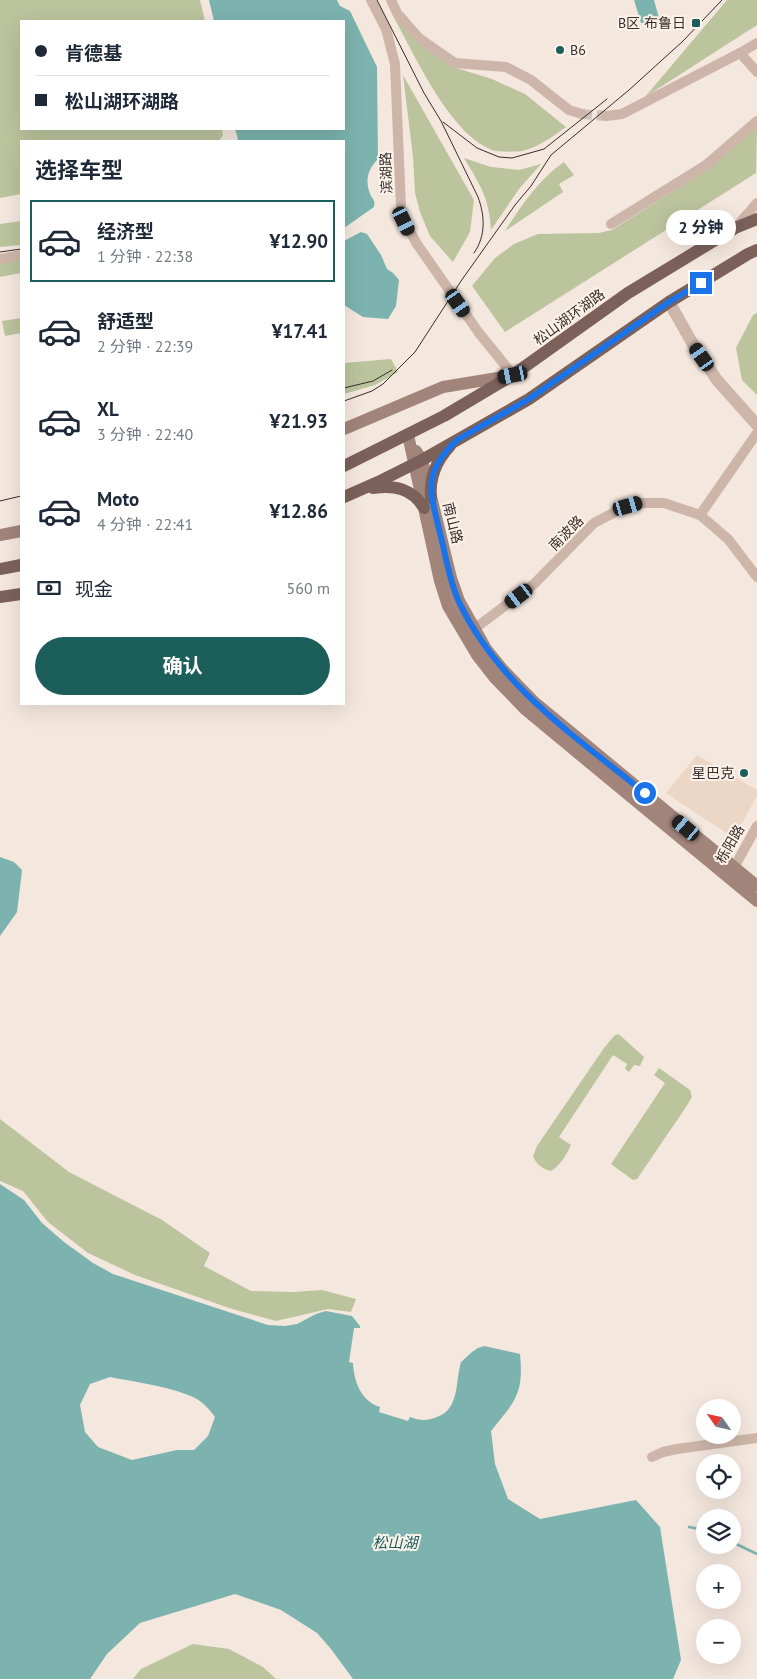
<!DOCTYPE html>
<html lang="zh">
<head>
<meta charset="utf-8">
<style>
	body { margin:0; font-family:"PT Sans","Noto Sans SC",sans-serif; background:#f2f2f3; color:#1f2937; height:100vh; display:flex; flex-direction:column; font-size:19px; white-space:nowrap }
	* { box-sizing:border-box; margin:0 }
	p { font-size:16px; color:#747a83 }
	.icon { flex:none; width:28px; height:28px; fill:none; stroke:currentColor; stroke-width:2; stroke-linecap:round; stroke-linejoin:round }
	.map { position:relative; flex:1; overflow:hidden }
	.sheet { position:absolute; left:20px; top:140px; width:325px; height:565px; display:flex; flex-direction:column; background:#fff; border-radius:0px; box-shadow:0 5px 20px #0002 }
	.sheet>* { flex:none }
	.hud { position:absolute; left:20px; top:20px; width:325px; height:110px; border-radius:0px; box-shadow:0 5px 20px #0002; display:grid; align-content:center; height:110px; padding:0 15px; background:#fff }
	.needle { width:32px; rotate:304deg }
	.tools { position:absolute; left:696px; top:1399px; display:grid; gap:10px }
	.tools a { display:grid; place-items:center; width:45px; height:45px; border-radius:50%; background:#fff; box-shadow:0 5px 20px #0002; font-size:25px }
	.end { position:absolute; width:22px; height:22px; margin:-11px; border:6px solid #1a73e8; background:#fff; box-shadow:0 0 0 2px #fff }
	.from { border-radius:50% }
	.bubble { position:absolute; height:35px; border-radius:18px; background:#fff; box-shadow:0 5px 20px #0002; font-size:16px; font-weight:700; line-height:35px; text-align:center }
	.car { position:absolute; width:15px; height:30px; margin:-15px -8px; border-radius:6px; box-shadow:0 0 4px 1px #0007; background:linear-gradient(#222 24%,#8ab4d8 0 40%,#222 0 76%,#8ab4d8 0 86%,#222 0) }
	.hud b { display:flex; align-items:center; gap:18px; height:48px; font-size:19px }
	.hud b+b { border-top:1px solid #e0e1e3 }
	.hud i { width:12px; height:12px; background:#1f2937 }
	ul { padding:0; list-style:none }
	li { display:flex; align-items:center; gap:15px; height:82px; margin:0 10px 8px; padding:0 5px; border:2px solid transparent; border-radius:0px }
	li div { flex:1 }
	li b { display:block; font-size:19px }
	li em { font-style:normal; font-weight:700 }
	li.on { border-color:#1c5e5a }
	li>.icon { width:45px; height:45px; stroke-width:1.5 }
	h2 { padding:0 15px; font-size:22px; line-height:60px }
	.pay { display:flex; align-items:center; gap:12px; height:55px; padding:0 15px; font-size:19px }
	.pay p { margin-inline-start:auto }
	.action { display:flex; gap:10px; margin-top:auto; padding:10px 15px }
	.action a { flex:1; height:58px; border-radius:30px; background:#1c5e5a; color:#fff; font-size:20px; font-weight:700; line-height:58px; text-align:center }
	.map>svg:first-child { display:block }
</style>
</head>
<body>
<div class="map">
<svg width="757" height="1679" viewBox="0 0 757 1679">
	<rect width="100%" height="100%" fill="#f4e7de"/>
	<g fill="#bbc49d">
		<polygon points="0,0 200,0 205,21 21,21 21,129 222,129 223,135 219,141 21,141 21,194 0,198"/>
		<polygon points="727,0 757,0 757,25 645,97"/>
		<path d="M393,16L453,67L492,79L525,94L566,127C552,137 539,147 522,151C517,152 496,152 492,150C449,133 415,55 393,16Z"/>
		<polygon points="403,75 474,200 470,232 453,262 430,236 420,212 415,193 413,157"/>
		<polygon points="757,127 756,173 505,332 472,286 495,258 514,244 538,234 599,233 612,230 708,169"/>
		<path d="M464,158L491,167L519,170L541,164L519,189L491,230C489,197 480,185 464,158Z"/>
		<path d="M564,162L574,175L559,184L563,192L505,231C521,206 539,179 564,162Z"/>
		<polygon points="21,221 21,245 0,247 0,224"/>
		<polygon points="21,259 21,273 0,277 0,263"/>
		<polygon points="757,313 757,395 742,380 736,348 753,315"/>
		<polygon points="21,318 21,333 5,336 2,321"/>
		<polygon points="391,359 398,372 375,385 344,394 344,363"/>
		<path d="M618,1034L623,1038L644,1057L640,1066L634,1065L629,1072L625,1069L627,1064L613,1055L559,1137L571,1145C566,1155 561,1165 551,1171C542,1169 536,1164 533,1156L537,1146L604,1048L614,1036Z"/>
		<polygon points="659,1068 690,1090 692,1097 686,1107 637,1179 633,1180 611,1164 665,1083 654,1075"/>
		<polygon points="0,1119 69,1172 162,1220 210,1253 204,1266 251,1291 293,1292 322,1290 356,1299 351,1312 328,1309 276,1321 232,1309 135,1275 88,1253 48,1222 23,1191 0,1181"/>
		<polygon points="193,1644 229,1649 263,1667 276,1679 133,1679 141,1669"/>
	</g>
	<polygon fill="#ecd6c5" points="697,755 757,790 757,796 734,838 666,793"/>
	<g fill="#7cb3ae" fill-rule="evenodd">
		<path d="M209,0H337L340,6L350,11L377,67L378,159C368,169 364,181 371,196C374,200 375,201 374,207L344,228V141H237L238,139L235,129H344V21H214Z"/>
		<polygon points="634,0 654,0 659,18 646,23 641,23"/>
		<polygon points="361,232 367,234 381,255 387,269 393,273 399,280 396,306 388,319 363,317 344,305 344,241"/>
		<polygon points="0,857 14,862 22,870 17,912 0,936"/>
		<path d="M0,1184L24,1200L42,1223L64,1242L93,1263L113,1274L268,1325L285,1326L297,1324L316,1314L326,1311L352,1316L360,1326V1328H354L349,1362L353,1363C354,1382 361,1401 380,1407L379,1412L408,1421L410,1417C420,1421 427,1421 437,1417C460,1409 455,1382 461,1362L472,1352L478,1348L484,1346L520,1354C524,1394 515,1401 491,1431L495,1464L508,1499L540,1519L636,1500L660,1527L681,1660L673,1679H353L331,1649L317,1633L281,1610L235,1594L140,1623L107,1654L90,1679H0ZM110,1377C135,1382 173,1387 195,1398C203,1402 210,1410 215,1417L208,1436L194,1450H177L132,1460L98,1447L85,1432L80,1405L90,1384Z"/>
	</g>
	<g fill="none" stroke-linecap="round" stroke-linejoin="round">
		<g stroke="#7cb3ae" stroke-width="2.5">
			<polyline points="689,1527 705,1530"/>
			<polyline points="732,1542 757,1554"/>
		</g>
		<polyline stroke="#cfc2ba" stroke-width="10" stroke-dasharray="10 5" stroke-linecap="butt" points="582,114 606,116"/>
		<g stroke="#cdb5a9" stroke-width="10">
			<polyline points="371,0 386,29 395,64 401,207 404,221 417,244"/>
			<polyline points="391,0 397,13 419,38 455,63 506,67 531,80 569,110 582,114"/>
			<polyline points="740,53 757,72"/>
			<polyline points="606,116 622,114 740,53 757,43"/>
			<polyline points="611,224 706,165 757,121"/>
			<polyline points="736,227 757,203"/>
			<polyline points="0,259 21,255"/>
			<polyline points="479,333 513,375"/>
			<polyline points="700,515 757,433"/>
			<polyline points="474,629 534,584 594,523 619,510 641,503 664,503 700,515 728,539 757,577"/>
			<polyline points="731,873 757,826"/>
			<polyline points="652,1457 663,1452 677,1449 757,1438"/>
		</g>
		<polyline stroke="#cdb5a9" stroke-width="12" points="669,302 694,346 717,380 757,425"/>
		<g stroke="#a1847a" stroke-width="12">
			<polyline points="344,429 443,387 510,376"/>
			<polyline points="408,435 440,581 448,606 477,655 495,678 526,710 757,901"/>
			<polyline points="416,451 422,460 451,578 459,601 486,649 503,670 534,702 757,886"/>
			<polyline points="0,535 21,531"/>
		</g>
		<g stroke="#7c615a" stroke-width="12">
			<polyline points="344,466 444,416 513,375 628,293 735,228 757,219"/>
			<path d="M373,488C394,485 412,488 424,508"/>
			<polyline points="344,497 378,482 422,460 529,399 669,302 748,254 757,250"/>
			<path d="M431,498C429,477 436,461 450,446"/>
			<polyline points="0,569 21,565"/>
			<polyline points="0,597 21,594"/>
		</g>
		<g stroke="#3a2d29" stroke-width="1">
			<path d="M377,0L424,93L441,121L478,197C485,216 486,236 474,253"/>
			<polyline points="443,122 477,148 499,157 512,158 544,149 607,99"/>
			<polyline points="0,252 21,249"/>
			<polyline points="344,388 373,381 392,370"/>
			<polyline points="344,401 372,391 383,384 415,352 461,281 515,205 531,186 551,155 629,90 683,41 722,0"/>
			<polyline points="0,501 21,496"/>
		</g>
		<polyline stroke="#cdb5a9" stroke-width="10" points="417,244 479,333"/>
	</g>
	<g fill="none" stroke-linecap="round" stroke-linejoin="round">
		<path stroke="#1a73e8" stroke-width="6" d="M645,793C576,737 498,685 459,602C449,580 446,556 440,533C430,491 422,473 457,440L529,399L669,302L701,283"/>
	</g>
	<g fill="#1c5e5a" stroke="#fbf2eb" stroke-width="2">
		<rect x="691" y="18" width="10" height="10" rx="2.5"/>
		<circle cx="560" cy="50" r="5"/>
		<circle cx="744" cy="773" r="5"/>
	</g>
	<g text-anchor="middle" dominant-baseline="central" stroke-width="4" stroke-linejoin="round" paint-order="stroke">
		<g font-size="14" fill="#3a2d29" stroke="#fbf2eb" text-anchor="end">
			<text x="686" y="23">B区 布鲁日</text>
			<text x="570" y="50" text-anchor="start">B6</text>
			<text x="734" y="773">星巴克</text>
		</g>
		<g font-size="14" fill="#3a2d29" stroke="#fbf2eb">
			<text transform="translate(386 173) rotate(-92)">滨湖路</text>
			<text transform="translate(569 317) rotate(-36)">松山湖环湖路</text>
			<text transform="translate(453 523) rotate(76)">南山路</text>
			<text transform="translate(566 533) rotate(-45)">南波路</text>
			<text transform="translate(730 844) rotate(-60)">栎阳路</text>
		</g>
		<g font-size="15" font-style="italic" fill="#1c5e5a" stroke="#fbf2eb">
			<text x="395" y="1542">松山湖</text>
		</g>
	</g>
</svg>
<div class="tools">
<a><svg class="needle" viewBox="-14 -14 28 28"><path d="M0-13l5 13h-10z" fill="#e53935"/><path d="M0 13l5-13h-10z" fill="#747a83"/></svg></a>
<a><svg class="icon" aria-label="locate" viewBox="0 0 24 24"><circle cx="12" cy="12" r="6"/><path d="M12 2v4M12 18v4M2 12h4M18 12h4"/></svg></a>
<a><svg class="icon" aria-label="layers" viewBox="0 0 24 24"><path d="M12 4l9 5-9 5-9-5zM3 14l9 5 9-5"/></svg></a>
<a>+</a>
<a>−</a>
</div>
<i class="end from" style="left:645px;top:793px"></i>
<i class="end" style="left:701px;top:283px"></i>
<div class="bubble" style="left:666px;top:210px;width:70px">2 分钟</div>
<i class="car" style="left:404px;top:221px;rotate:154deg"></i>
<i class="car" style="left:458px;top:303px;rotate:145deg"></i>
<i class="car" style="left:702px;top:357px;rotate:325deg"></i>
<i class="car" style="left:513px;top:375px;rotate:259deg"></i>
<i class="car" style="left:628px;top:506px;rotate:74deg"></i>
<i class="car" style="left:519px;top:596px;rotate:233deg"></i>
<i class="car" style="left:686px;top:828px;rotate:310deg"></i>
<div class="hud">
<b><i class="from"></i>肯德基</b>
<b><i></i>松山湖环湖路</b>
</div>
<section class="sheet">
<h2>选择车型</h2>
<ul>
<li class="on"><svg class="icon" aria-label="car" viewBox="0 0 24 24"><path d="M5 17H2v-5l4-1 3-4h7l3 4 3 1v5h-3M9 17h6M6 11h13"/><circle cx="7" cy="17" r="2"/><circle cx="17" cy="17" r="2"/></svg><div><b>经济型</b><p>1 分钟 · 22:38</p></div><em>¥12.90</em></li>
<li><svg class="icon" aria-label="car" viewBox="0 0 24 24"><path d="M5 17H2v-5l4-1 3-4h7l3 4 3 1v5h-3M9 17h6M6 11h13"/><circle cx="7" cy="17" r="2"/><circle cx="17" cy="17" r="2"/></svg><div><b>舒适型</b><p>2 分钟 · 22:39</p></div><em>¥17.41</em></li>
<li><svg class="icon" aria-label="car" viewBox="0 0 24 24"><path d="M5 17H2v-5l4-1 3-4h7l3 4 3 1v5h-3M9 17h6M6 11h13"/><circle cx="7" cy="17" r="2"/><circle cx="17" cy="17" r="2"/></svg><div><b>XL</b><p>3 分钟 · 22:40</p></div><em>¥21.93</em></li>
<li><svg class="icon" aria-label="car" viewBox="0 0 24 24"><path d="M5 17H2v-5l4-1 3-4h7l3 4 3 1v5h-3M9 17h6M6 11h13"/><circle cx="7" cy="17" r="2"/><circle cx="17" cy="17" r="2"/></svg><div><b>Moto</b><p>4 分钟 · 22:41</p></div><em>¥12.86</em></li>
</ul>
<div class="pay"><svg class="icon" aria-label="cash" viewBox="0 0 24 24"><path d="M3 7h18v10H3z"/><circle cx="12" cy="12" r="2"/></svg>现金<p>560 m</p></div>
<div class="action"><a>确认</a></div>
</section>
</div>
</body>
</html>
